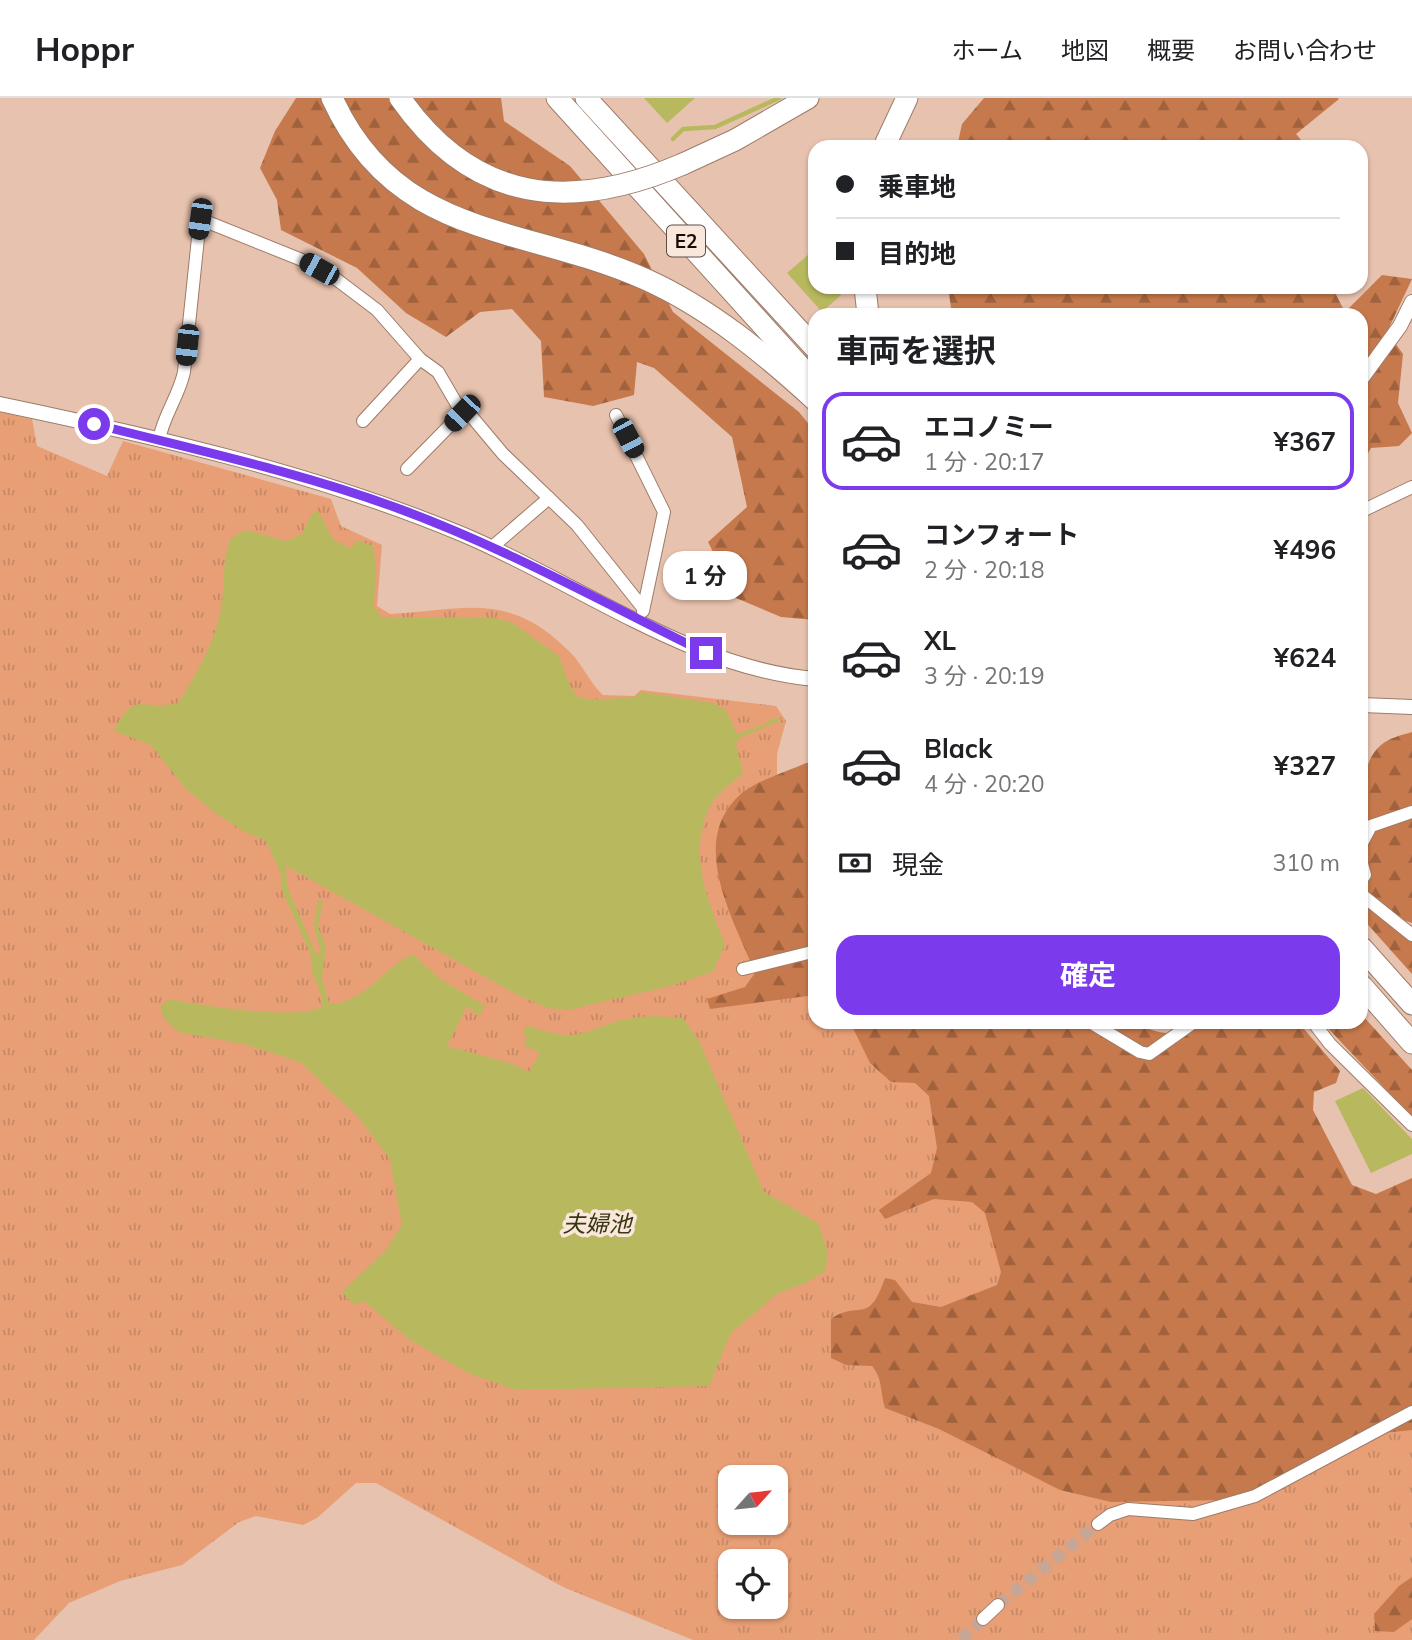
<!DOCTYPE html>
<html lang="ja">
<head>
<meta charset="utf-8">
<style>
	body { margin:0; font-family:Mulish,"Noto Sans JP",sans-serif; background:#f2f2f2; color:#202124; height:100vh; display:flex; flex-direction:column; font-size:26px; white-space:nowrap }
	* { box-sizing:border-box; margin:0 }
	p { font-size:23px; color:#757577 }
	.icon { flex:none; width:38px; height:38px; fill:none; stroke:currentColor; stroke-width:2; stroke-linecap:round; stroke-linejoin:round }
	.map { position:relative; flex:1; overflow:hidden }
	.details { position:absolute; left:808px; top:210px; width:560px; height:721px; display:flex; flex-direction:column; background:#fff; border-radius:21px; box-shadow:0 2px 5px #0004 }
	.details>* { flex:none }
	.banner { position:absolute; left:808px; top:42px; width:560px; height:154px; border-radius:21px; box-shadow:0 2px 5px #0004; display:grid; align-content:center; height:154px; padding:0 28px; background:#fff }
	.needle { width:46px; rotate:63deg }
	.tools { position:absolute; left:718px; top:1367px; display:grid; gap:14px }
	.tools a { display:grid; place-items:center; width:70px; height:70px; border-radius:14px; background:#fff; box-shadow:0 2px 5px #0004; font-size:35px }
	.end { position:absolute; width:32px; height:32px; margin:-16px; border:9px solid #7c3aed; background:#fff; box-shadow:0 0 0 4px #fff }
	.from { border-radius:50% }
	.bubble { position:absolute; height:49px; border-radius:21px; background:#fff; box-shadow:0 2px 5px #0004; font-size:23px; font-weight:700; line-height:49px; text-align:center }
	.car { position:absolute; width:21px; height:42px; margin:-21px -10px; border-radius:9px; box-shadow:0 0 5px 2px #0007; background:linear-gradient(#222 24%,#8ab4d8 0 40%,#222 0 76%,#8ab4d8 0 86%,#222 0) }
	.banner b { display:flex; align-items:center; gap:24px; height:66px; font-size:26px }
	.banner b+b { border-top:2px solid #e0e0e0 }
	.banner i { width:18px; height:18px; background:#202124 }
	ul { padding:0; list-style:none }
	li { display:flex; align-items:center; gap:21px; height:98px; margin:0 14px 10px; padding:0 14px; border:4px solid transparent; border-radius:21px }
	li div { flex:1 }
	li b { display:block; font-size:26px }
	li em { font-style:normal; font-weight:700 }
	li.current { border-color:#7c3aed }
	li>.icon { width:63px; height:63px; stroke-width:1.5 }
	h2 { padding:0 28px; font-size:32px; line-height:84px }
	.pay { display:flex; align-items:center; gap:18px; height:77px; padding:0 28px; font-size:26px }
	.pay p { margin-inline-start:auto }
	.cta { display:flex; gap:14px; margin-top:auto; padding:14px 28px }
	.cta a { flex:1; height:80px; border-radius:21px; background:#7c3aed; color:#fff; font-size:28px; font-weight:700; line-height:80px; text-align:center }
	header { display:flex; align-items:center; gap:42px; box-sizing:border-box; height:98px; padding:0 35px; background:#fff; border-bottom:2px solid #e0e0e0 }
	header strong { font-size:33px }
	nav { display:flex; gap:38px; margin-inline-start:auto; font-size:24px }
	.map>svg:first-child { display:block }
</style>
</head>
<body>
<header>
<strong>Hoppr</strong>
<nav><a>ホーム</a><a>地図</a><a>概要</a><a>お問い合わせ</a></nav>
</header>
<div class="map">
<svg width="1412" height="1542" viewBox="0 0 1412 1542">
	<defs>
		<pattern id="grass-tufts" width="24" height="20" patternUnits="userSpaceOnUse" patternTransform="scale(1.75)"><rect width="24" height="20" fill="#e89f76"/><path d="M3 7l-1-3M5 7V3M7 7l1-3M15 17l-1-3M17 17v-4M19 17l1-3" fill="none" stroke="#c68865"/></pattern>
		<pattern id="forest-firs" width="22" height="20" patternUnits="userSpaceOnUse" patternTransform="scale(1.75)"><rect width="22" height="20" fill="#c6794c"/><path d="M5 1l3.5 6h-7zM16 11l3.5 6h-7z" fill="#a0613d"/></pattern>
	</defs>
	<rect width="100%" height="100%" fill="#e7c2ae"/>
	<path fill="url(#grass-tufts)" fill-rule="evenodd" d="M0,314L32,321L37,348L107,378L123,343L331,401L341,428L382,447L377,508L390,516C468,511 509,493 570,554C583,567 589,584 603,597L634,598L641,592L776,608L786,623L777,656V679L815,861L816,924H880L1412,1311V1542H693L563,1489L376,1385H356L317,1420L303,1427L256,1418L239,1424L182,1467L120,1483L69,1505L34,1542H0ZM730,1379H775V1424H730ZM730,1463H775V1508H730Z"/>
	<g fill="url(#forest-firs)">
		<polygon points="296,0 501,0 504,23 570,68 644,156 673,214 799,314 815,334 815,522 781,519 736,500 708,444 747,409 732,339 654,270 637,264 634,297 593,308 544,299 541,243 512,211 480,214 446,239 406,215 357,170 281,132 277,102 260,70 275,33"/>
		<polygon points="984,0 1338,0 1339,1 1296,36 1307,49 957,49 962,26"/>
		<polygon points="1382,177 1412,181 1387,234 1403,256 1398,305 1412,335 1399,348 1371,350 1362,366 1362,217 952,217 948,189 1332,189 1345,214"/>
		<path d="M1412,634V825L1403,822L1362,791C1362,754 1351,671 1381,647C1389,640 1402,637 1412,634Z"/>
		<path d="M815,664V897L710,911L707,901L745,889L755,875C734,821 686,743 742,695C759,682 786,674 806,665Z"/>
		<polygon points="1362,804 1412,843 1412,876 1362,820"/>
		<polygon points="1362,917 1412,972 1412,1019 1322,924 1362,924"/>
		<path d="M850,924H1140C1157,941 1185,936 1204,924H1298L1340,973L1336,985L1314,994L1313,1012L1352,1087L1376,1096L1412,1080V1332L1383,1335L1275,1393L1223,1402L1111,1404L1060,1392L939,1331L885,1310C880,1294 883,1281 872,1268L846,1267L831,1260V1221C860,1201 868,1229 885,1180L895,1182L912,1204L941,1209L997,1187L1001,1174L985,1115L972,1104L934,1101L885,1121L879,1112L931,1075L937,1050L929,998L915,985L891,984L870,965Z"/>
		<polygon points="1412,1479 1412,1521 1394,1534 1375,1533 1374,1516 1399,1488"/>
	</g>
	<g fill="#b8b95f">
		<polygon points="644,0 695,0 667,25"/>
		<polygon points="809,156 815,156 816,189 839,189 841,197 822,214 787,175"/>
		<path d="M319,414L333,441L351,451L357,442L373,448L376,467L374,509L382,519L495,520L513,525L559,558L569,586L578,599C597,604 614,599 634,600L641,594L713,605L726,612L737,636L766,626L773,620L784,621L740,640L736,646L743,675C734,684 718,694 712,705C686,751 707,801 725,846L713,874L666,889L568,912L547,910L516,896L286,768L287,788L316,856L321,855L314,829L318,802L323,803L318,829L326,848L322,880L329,906C365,906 383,869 413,856L440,881L485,908L479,918L467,908L447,948L510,965L529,974L540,955L524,947L527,939L523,936L527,927C586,951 588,925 639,919C653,917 669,919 683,920L700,945L764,1094L818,1125L828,1154L825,1173L808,1184L777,1196L731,1235L709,1288L516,1292L468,1275L410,1242L364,1203L354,1207L342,1194L386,1152L402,1127L390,1061L358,1019L300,964L244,946L178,934L164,920L160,909L169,901C197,907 299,923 321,909L322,899L312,874L311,857L281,790V777L266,743L245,734L217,716L186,691L151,647L114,633C136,590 141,614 178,605C197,576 217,540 222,505C225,481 222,462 231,440L246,432L286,443L302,436L312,415Z"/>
		<polygon points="1363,990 1412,1041 1412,1056 1371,1075 1335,1003"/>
	</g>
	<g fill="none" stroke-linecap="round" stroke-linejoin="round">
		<polyline stroke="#b8b95f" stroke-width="4.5" points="673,41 683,31 715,29 779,0"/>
		<g stroke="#c8a695" stroke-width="12" stroke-dasharray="12 6" stroke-linecap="butt">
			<polyline points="998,1507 1098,1426"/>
			<polyline points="961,1542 983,1521"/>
		</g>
		<g stroke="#9d7b69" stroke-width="14">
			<g id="minor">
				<polyline points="616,317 664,414 643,513"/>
				<polyline points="363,323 420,261"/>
				<path d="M159,342C163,318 179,298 184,274L200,121L302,162L336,181L377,212L420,261L438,274L462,315L472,319L503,356L577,427L643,510"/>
				<polyline points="407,371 462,315"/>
				<polyline points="1362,413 1412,389"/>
				<polyline points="491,450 549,400"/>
				<polyline points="1362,745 1371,728 1412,714"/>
				<polyline points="1362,766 1365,777 1362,781"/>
				<polyline points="1362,797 1412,837"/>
				<polyline points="743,871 816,853"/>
				<polyline points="1090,924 1140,954 1149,956 1194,924"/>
				<polyline points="1313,924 1330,946 1412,1027"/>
				<polyline points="1098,1426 1110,1417 1128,1411 1193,1416 1255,1398 1412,1314"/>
				<polyline points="983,1521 998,1507"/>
			</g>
		</g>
		<g stroke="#9d7b69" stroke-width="16">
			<g id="tertiary">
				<polyline points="1362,280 1400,228 1412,204"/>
				<path d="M0,306C157,339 316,375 464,437C576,484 694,572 816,581"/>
				<polyline points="1362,607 1412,609"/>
			</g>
		</g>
		<g stroke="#9d7b69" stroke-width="23">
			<g id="motorway">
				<path d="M332,0C397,143 523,126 647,182C709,210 766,257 816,303"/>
				<polyline points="557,0 816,286"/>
				<polyline points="586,0 816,251"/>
				<polyline points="884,49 907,0"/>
				<polyline points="683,66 735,42 808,0"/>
				<polyline points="865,189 868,217"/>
				<polyline points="1362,850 1412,906"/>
				<polyline points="1362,888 1412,945"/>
			</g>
		</g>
		<use href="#minor" stroke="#fff" stroke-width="12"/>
		<use href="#tertiary" stroke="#fff" stroke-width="14"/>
		<use href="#motorway" stroke="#fff" stroke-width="21"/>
		<g stroke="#9d7b69" stroke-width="23" stroke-linecap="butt">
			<path id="motorway-bridge" d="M400,0C474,106 571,114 683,66"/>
		</g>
		<use href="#motorway-bridge" stroke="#fff" stroke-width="21"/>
	</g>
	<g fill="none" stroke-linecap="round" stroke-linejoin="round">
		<path stroke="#7c3aed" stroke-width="9" d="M94,326C196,352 299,374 397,410C504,449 604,505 706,555"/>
	</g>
	<g text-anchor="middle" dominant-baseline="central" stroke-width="7" stroke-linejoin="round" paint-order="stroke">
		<rect fill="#fae7dc" stroke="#5b4c46" stroke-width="2" x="667" y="127.5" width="38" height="31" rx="5"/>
		<g font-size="19" font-weight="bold" fill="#170a05">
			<text x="686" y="143">E2</text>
		</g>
		<g font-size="23" font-style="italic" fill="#373710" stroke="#fae7dc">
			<text x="597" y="1125">夫婦池</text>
		</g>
	</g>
</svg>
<div class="tools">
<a><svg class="needle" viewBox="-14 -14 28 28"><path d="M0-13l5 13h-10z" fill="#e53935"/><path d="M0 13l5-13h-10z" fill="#757577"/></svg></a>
<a><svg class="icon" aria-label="locate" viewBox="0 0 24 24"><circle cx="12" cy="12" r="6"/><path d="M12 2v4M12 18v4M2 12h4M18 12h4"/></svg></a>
</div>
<i class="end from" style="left:94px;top:326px"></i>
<i class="end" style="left:706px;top:555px"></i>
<div class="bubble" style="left:663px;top:453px;width:84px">1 分</div>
<i class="car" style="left:200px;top:121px;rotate:188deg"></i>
<i class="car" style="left:319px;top:171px;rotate:299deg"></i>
<i class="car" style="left:187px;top:247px;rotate:186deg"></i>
<i class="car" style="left:462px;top:315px;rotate:224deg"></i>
<i class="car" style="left:628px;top:340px;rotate:152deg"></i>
<div class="banner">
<b><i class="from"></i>乗車地</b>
<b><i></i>目的地</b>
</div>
<section class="details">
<h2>車両を選択</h2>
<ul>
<li class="current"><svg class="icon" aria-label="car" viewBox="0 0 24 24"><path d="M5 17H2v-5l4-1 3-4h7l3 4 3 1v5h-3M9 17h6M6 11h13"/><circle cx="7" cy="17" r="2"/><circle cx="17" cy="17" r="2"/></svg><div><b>エコノミー</b><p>1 分 · 20:17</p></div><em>¥367</em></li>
<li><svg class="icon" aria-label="car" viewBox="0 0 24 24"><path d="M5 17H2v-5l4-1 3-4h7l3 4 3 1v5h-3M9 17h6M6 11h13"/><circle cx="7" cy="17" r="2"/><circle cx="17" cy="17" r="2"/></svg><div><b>コンフォート</b><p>2 分 · 20:18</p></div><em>¥496</em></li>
<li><svg class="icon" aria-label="car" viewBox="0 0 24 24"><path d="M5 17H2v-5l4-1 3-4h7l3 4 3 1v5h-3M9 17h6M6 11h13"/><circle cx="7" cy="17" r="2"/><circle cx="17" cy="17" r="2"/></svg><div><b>XL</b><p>3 分 · 20:19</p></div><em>¥624</em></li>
<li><svg class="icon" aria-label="car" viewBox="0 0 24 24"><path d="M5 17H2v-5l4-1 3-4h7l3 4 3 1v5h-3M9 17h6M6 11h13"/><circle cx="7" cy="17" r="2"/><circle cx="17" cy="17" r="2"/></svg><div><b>Black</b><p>4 分 · 20:20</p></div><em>¥327</em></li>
</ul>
<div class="pay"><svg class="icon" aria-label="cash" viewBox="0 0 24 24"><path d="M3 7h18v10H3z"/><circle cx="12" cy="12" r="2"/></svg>現金<p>310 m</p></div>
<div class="cta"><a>確定</a></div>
</section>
</div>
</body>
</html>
